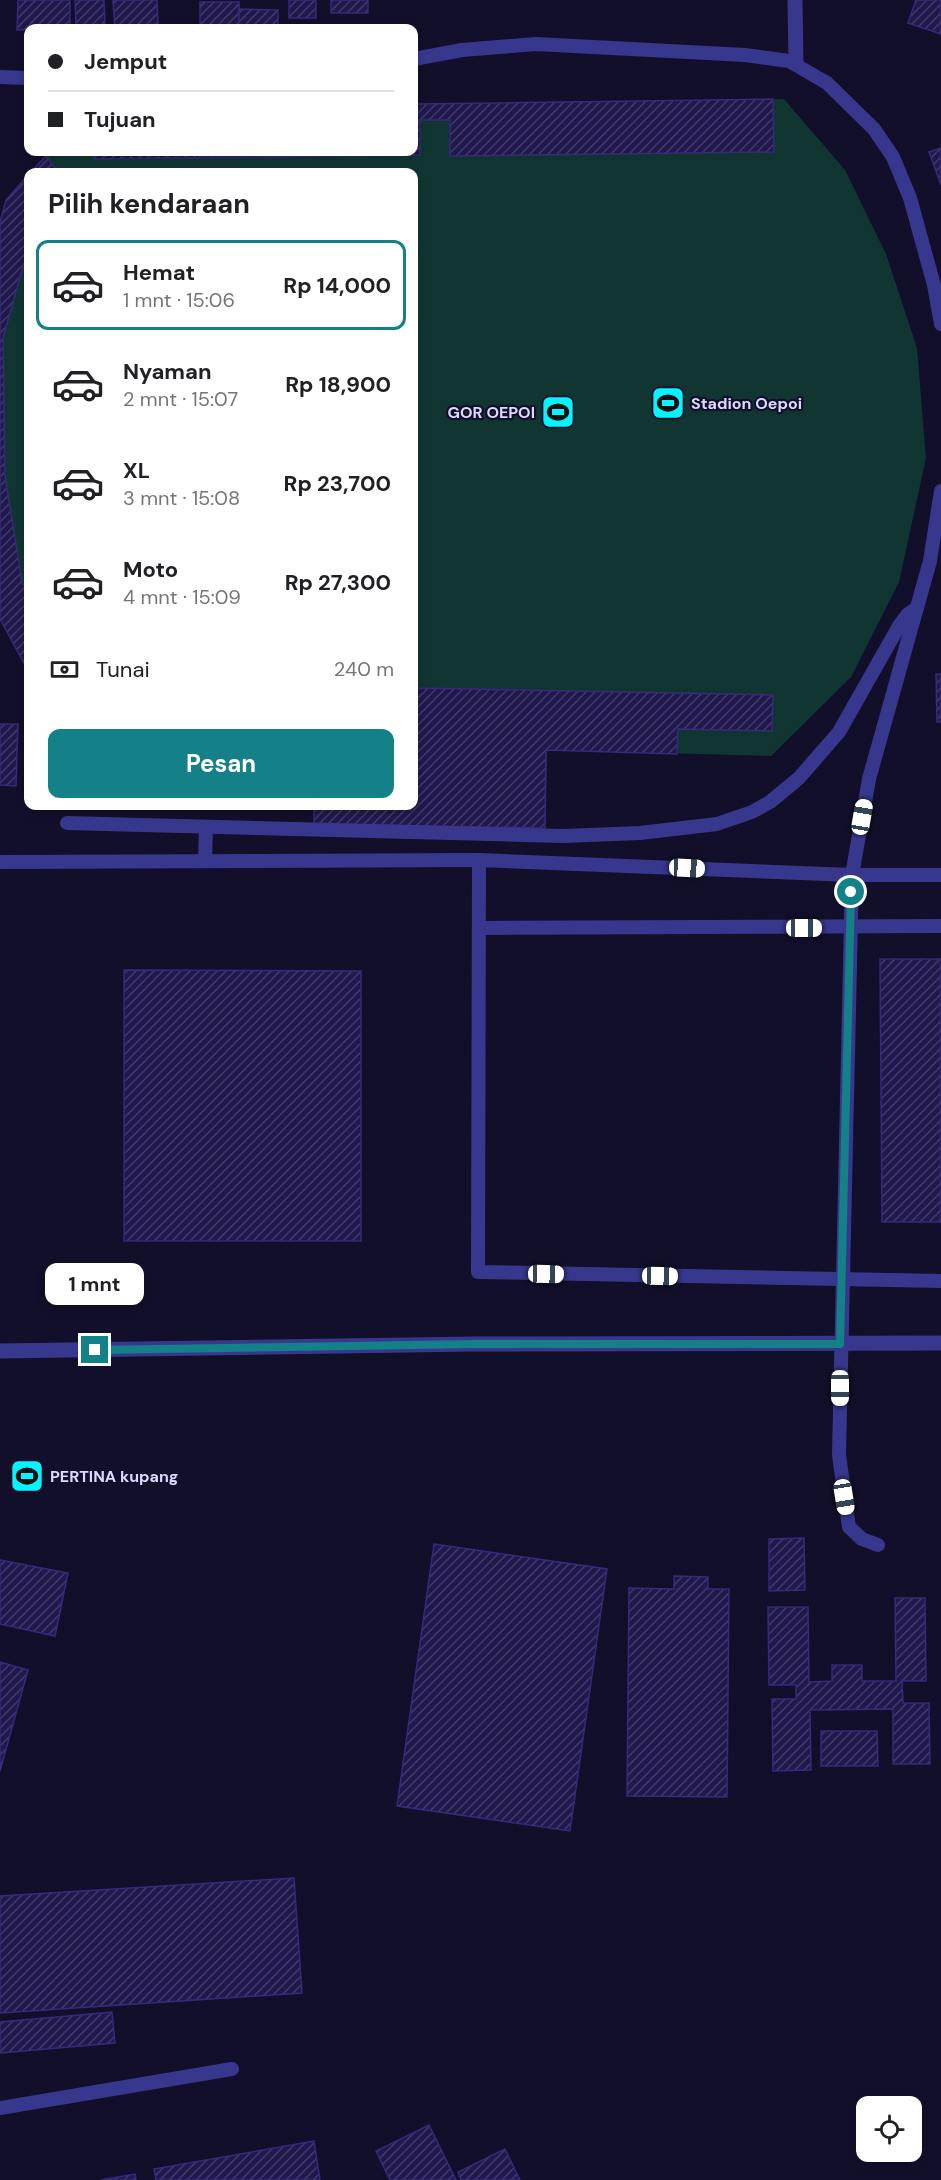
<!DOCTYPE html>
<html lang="id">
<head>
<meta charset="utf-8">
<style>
	body { margin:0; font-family:"DM Sans",sans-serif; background:#f2f2f2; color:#202124; height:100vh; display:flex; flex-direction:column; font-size:22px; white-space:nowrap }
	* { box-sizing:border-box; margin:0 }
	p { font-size:20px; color:#757577 }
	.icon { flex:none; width:33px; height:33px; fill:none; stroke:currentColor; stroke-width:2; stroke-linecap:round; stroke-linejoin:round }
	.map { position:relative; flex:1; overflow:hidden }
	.details { position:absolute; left:24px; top:168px; width:394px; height:642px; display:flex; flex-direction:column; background:#fff; border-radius:12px; box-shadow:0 3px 9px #0003 }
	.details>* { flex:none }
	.top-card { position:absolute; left:24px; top:24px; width:394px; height:132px; border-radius:12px; box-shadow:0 3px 9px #0003; display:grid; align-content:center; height:132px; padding:0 24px; background:#fff }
	.tools { position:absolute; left:856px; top:2096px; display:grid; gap:12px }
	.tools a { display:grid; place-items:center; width:66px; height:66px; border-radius:12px; background:#fff; box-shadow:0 3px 9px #0003; font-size:30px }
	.end { position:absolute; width:27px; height:27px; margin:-14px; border:8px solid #148087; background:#fff; box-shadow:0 0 0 3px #fff }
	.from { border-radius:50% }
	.bubble { position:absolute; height:42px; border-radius:12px; background:#fff; box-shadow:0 3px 9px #0003; font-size:20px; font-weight:700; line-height:42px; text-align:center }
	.car { position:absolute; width:18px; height:36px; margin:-18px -9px; border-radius:8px; box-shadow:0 0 4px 2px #0007; background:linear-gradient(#fff 24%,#345 0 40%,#fff 0 76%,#345 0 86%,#fff 0) }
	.top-card b { display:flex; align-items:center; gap:21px; height:57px; font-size:22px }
	.top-card b+b { border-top:2px solid #e0e0e0 }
	.top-card i { width:15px; height:15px; background:#202124 }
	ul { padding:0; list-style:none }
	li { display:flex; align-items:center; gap:18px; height:90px; margin:0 12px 9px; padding:0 12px; border:3px solid transparent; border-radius:12px }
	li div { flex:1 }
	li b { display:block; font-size:22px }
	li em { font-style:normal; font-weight:700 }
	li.current { border-color:#148087 }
	li>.icon { width:54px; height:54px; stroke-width:1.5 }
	h2 { padding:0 24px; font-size:27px; line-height:72px }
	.pay { display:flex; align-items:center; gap:15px; height:66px; padding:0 24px; font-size:22px }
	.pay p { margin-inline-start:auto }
	.button { display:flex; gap:12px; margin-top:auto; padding:12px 24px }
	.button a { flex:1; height:69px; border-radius:12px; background:#148087; color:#fff; font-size:24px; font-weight:700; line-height:69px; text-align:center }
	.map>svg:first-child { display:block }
</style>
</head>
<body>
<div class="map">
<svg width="941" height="2180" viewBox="0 0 941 2180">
	<defs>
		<pattern id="building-hatch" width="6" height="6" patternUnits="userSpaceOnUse" patternTransform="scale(1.5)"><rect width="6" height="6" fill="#21194e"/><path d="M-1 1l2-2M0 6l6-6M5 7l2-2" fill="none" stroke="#413a69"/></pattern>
	</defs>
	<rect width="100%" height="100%" fill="#120f2b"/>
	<g fill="#113632">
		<polygon points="784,99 845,170 886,254 917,348 926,458 899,582 851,677 771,756 547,750 546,792 414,790 414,172 31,172 49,152 414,152 414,104"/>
		<polygon points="28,175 28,671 0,619 0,222 6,200"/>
	</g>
	<g fill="url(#building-hatch)" stroke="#352a7b" stroke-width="1.5">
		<polygon points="18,0 70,0 70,28 17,30"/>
		<polygon points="75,0 104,0 105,25 76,26"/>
		<polygon points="113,0 157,0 158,24 115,28"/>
		<rect x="289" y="0" width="27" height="18"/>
		<rect x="331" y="0" width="37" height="13"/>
		<polygon points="916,0 941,0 941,34 908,23"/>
		<rect x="200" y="2" width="39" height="26"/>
		<polygon points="239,9 278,10 278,28 239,28"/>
		<polygon points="773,99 774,152 450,156 450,120 420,120 420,155 95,159 94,152 414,152 414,104"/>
		<polygon points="941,148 941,185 929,152"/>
		<polygon points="46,156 58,172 31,172"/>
		<polygon points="28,175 28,249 3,338 5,476 22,582 28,593 28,671 0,619 0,222 6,200"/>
		<polygon points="936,674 941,674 941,722 937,722"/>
		<polygon points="414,688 773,695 772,731 678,729 677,754 546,750 545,828 314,824 314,806 414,806"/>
		<polygon points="0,724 18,724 16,786 0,785"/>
		<polygon points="880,959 941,959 941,1222 882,1222"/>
		<polygon points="124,970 361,971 361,1241 124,1241"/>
		<polygon points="804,1538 805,1590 769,1591 769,1539"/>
		<polygon points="434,1544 607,1569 570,1831 397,1806"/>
		<polygon points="0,1560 68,1573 55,1636 0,1624"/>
		<polygon points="674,1576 708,1577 708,1589 729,1589 727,1797 627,1796 629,1588 674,1589"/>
		<polygon points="895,1598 925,1598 926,1681 902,1681 903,1703 929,1703 930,1764 893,1764 893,1709 810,1710 811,1770 773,1771 772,1699 796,1699 796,1685 769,1685 768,1607 808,1607 809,1682 832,1681 832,1665 862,1665 862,1681 896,1681"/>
		<polygon points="0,1662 28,1670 0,1771"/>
		<polygon points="821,1731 877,1731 878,1766 821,1766"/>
		<polygon points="294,1878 302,1993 0,2013 0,1896"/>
		<polygon points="112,2012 115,2043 0,2053 0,2022"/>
		<polygon points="429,2125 456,2180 390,2180 376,2151"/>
		<polygon points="314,2141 320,2180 156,2180 154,2169"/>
		<polygon points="505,2149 520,2180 461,2180 458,2172"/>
		<polygon points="135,2174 136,2180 101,2180"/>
	</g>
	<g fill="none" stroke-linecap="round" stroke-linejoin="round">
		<g stroke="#37388d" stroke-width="14">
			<polyline points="414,59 462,50 536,44 745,55 789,61 827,83 874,129 893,157 910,198 934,285 941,324"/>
			<polyline points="0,77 28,78"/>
			<polyline points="941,491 930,561 869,779 852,875 479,860 478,1272 941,1281"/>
			<polyline points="67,823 563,836 640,833 717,824 752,812 770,802 799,778 839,732 899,626 908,614 917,608"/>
			<polyline points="205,861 206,827"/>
			<polyline points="0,862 479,860"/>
			<polyline points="479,928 941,926"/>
			<polyline points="878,1545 862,1539 849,1527 839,1455 852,875 941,875"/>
			<polyline points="0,2108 232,2069"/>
		</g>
		<polyline stroke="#37388d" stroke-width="15" points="795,0 796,64"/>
		<polyline stroke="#37388d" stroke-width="15" points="0,1351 475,1344 941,1343"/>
	</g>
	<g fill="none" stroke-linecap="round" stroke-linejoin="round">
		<polyline stroke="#148087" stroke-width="8" points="95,1350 475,1344 840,1344 851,892"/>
	</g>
	<defs>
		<g id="stadium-square" transform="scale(1.725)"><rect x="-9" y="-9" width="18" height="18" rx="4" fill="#05f4ff" stroke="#120f2b"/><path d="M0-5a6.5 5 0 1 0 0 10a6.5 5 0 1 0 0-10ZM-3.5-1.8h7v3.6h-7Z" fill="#111"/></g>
	</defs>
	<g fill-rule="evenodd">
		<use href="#stadium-square" x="668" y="403"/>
		<use href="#stadium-square" x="558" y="412"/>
		<use href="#stadium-square" x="27" y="1476"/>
	</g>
	<g text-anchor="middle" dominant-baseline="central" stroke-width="4.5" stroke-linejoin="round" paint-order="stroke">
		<g font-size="16" font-weight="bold" fill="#dbd9ff" stroke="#120f2b" text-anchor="start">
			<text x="691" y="403">Stadion Oepoi</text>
			<text x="535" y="412" text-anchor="end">GOR OEPOI</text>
			<text x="50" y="1476">PERTINA kupang</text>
		</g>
	</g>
</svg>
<div class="tools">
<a><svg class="icon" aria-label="locate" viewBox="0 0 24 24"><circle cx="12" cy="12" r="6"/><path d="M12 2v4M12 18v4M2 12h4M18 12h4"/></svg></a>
</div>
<i class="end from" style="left:851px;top:892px"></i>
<i class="end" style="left:95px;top:1350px"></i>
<div class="bubble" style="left:45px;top:1263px;width:99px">1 mnt</div>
<i class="car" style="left:862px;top:817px;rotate:10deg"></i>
<i class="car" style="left:687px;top:868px;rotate:93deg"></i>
<i class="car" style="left:804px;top:928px;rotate:90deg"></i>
<i class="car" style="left:546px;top:1274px;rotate:91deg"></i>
<i class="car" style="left:660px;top:1276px;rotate:91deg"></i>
<i class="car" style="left:840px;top:1388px;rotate:180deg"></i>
<i class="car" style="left:844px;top:1497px;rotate:171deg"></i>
<div class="top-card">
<b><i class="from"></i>Jemput</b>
<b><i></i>Tujuan</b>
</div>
<section class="details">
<h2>Pilih kendaraan</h2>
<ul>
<li class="current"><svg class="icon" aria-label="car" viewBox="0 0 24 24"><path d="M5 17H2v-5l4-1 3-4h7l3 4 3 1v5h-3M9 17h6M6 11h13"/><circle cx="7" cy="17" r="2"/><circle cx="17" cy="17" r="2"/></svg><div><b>Hemat</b><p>1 mnt · 15:06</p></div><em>Rp 14,000</em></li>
<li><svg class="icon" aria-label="car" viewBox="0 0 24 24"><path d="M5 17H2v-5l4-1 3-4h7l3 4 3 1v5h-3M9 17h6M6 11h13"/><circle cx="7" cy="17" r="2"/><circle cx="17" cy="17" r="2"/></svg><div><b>Nyaman</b><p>2 mnt · 15:07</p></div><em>Rp 18,900</em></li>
<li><svg class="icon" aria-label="car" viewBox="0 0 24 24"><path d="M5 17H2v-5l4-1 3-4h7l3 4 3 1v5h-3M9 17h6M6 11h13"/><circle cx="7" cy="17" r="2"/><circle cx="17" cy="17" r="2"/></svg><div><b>XL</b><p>3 mnt · 15:08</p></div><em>Rp 23,700</em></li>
<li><svg class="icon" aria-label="car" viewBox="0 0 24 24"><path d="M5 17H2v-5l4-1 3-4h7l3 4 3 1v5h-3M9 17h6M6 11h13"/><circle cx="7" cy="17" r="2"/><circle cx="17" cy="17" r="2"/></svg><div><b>Moto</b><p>4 mnt · 15:09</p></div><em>Rp 27,300</em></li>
</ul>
<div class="pay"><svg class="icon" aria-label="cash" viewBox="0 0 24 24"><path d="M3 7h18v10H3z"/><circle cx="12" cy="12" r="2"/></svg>Tunai<p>240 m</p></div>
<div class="button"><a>Pesan</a></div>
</section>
</div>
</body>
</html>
